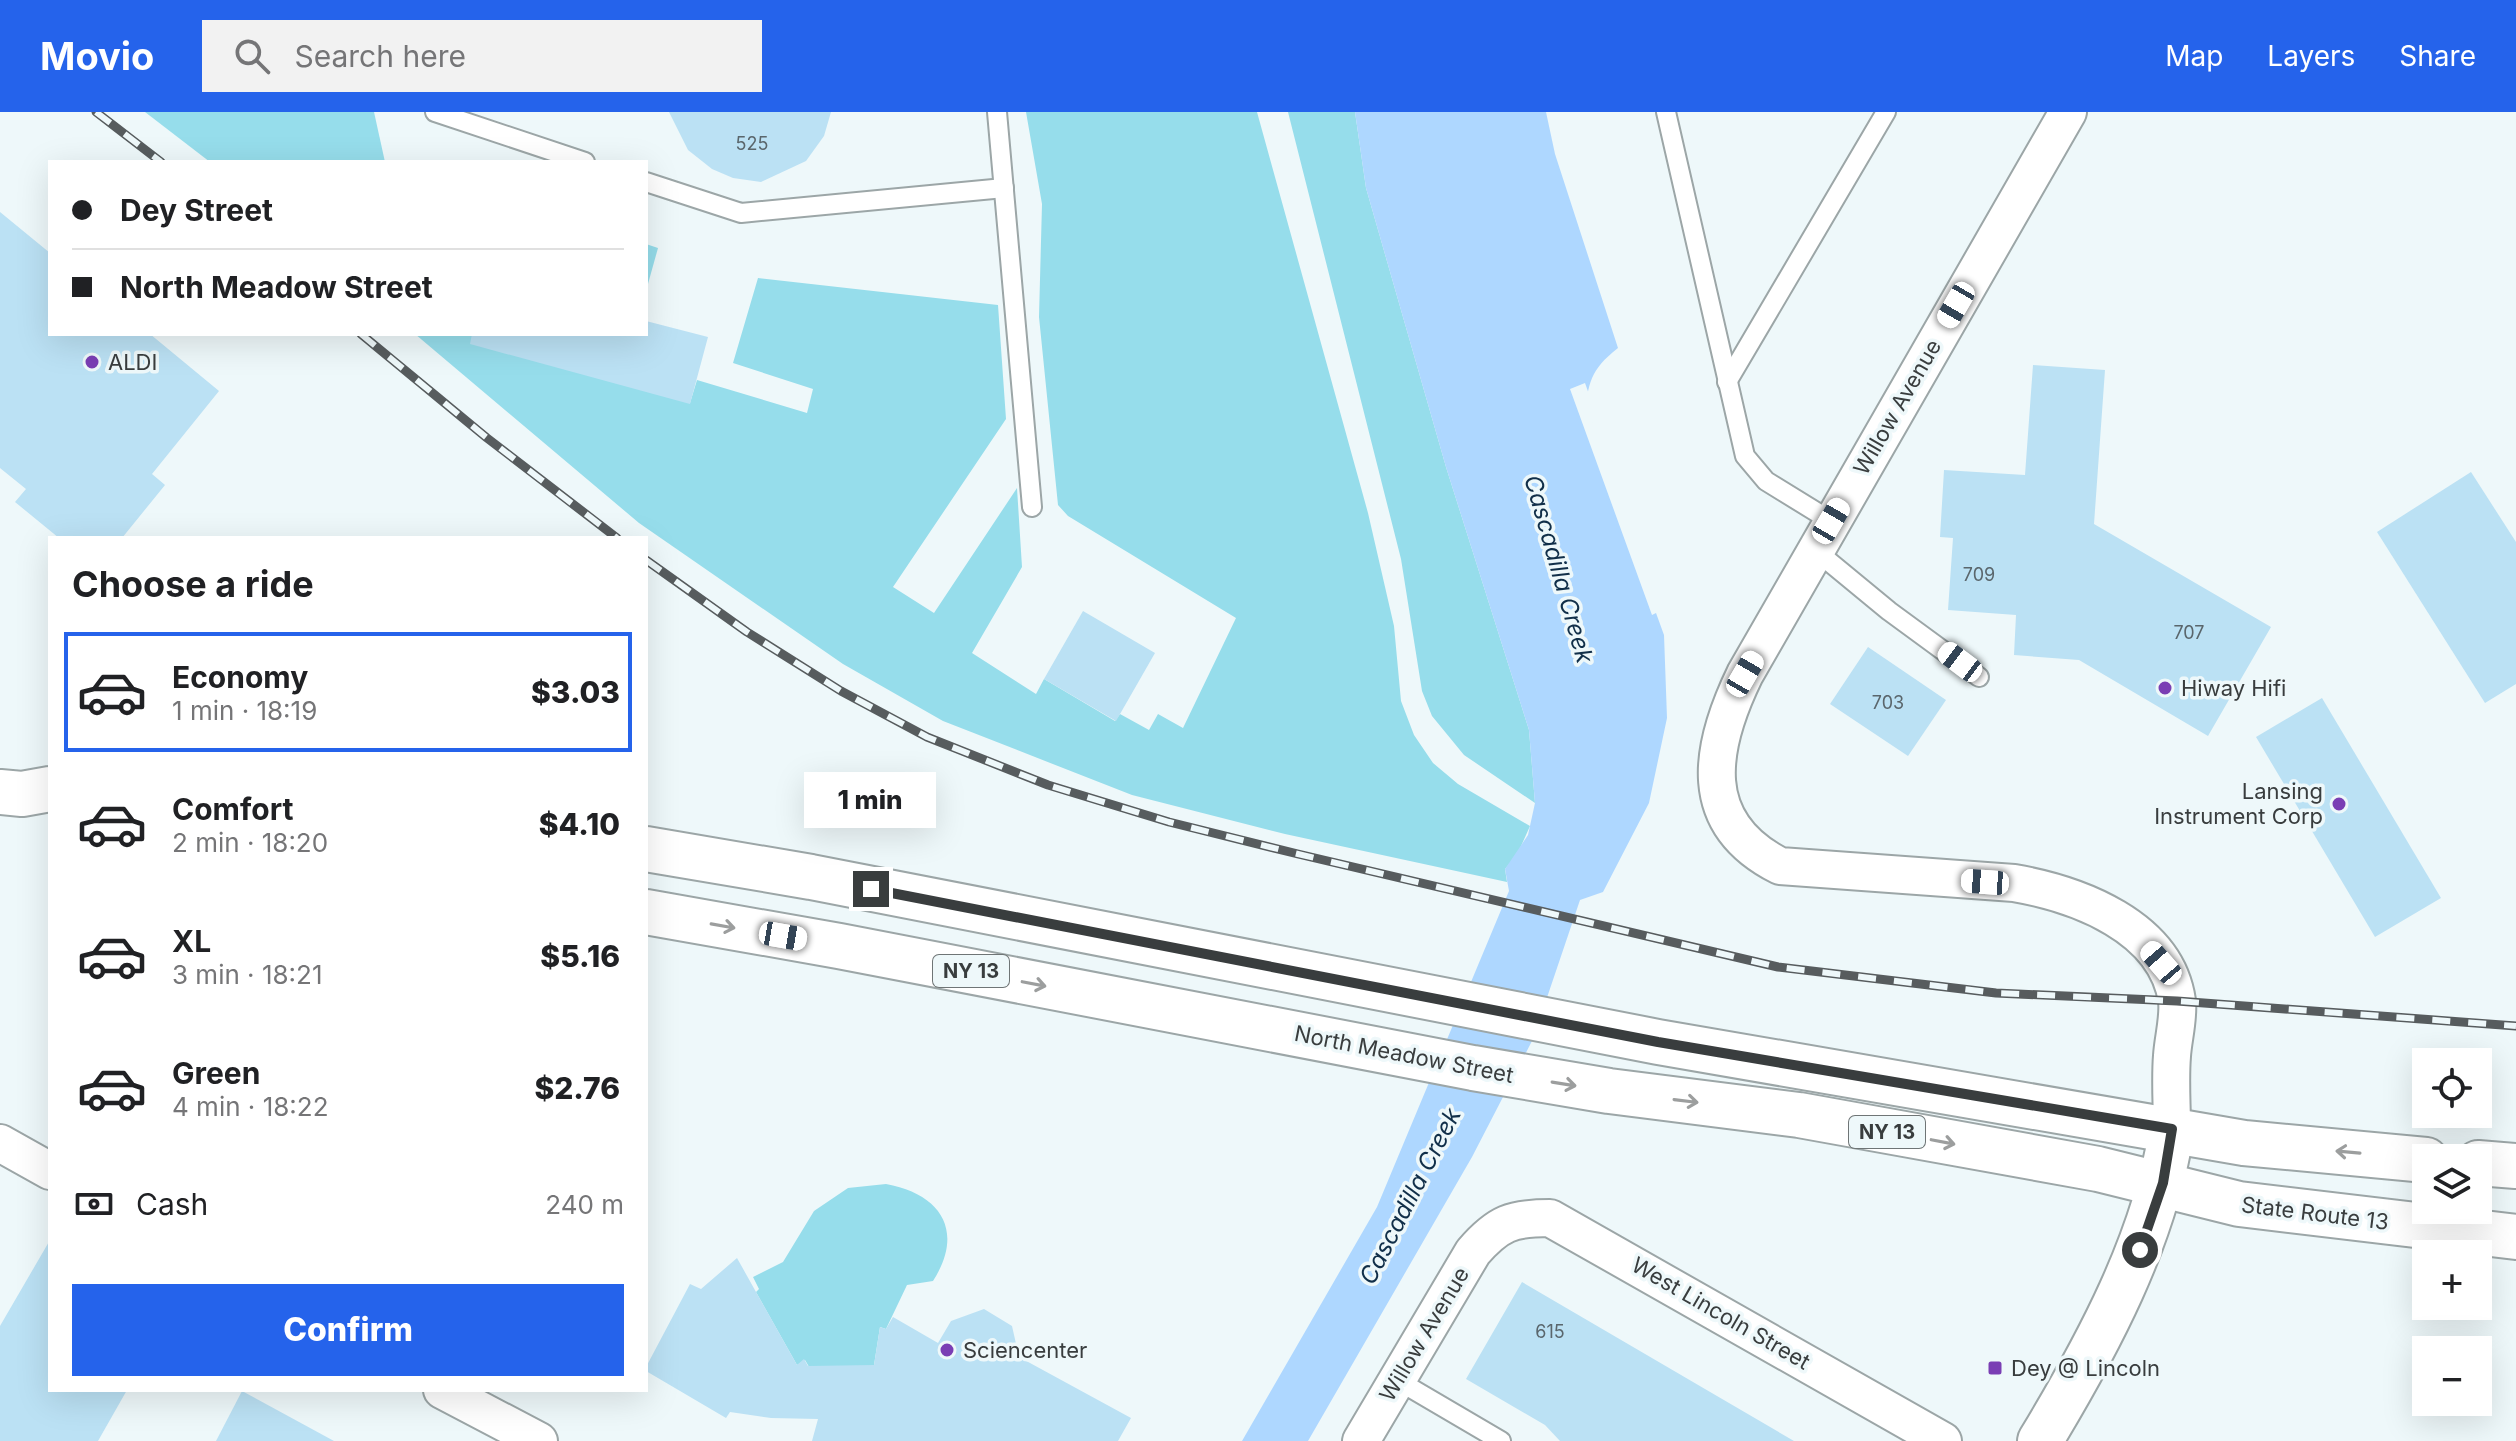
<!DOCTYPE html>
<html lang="en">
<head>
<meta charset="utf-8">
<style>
	body { margin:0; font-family:Inter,sans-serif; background:#f2f2f2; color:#202124; height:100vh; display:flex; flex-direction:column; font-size:30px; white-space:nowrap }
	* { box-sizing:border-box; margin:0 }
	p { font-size:26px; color:#757577 }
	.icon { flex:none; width:44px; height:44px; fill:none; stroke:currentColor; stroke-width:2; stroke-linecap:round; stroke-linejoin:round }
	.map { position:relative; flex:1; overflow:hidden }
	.side { position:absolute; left:48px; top:424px; width:600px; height:856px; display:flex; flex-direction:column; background:#fff; border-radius:0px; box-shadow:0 8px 32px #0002 }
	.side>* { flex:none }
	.guide { position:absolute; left:48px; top:48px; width:600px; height:176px; border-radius:0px; box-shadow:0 8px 32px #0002; display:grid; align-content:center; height:176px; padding:0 24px; background:#fff }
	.buttons { position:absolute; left:2412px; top:936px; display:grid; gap:16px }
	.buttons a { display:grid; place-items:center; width:80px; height:80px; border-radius:0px; background:#fff; box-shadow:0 8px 32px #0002; font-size:40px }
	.end { position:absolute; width:36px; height:36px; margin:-18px; border:10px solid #393d3e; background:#fff; box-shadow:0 0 0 4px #fff }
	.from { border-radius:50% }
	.bubble { position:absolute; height:56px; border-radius:0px; background:#fff; box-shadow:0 8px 32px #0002; font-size:26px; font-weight:800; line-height:56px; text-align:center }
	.car { position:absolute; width:24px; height:48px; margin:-24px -12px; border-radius:10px; box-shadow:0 0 6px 2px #0007; background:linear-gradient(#fff 24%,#345 0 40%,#fff 0 76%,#345 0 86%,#fff 0) }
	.guide b { display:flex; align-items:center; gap:28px; height:76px; font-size:30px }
	.guide b+b { border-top:2px solid #e0e0e0 }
	.guide i { width:20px; height:20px; background:#202124 }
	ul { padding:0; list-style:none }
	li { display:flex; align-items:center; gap:24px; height:120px; margin:0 16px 12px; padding:0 8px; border:4px solid transparent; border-radius:0px }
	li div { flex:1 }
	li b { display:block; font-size:30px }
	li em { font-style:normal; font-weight:800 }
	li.on { border-color:#2563eb }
	li>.icon { width:72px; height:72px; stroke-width:1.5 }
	h2 { padding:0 24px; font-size:36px; line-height:96px }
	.pay { display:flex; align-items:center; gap:20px; height:88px; padding:0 24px; font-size:30px }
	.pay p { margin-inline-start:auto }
	.cta { display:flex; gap:16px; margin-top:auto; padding:16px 24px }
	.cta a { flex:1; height:92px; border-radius:0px; background:#2563eb; color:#fff; font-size:32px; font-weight:800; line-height:92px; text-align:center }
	header { display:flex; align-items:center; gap:48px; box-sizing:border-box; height:112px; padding:0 40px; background:#2563eb; color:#fff }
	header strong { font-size:38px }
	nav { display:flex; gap:44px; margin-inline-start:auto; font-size:28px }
	.search { width:560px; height:72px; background:#f2f2f2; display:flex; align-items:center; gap:20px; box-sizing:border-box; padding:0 28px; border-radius:0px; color:#757577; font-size:30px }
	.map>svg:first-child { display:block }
</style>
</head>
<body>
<header>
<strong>Movio</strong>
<div class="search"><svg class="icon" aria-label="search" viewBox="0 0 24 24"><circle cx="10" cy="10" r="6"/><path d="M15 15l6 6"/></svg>Search here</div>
<nav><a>Map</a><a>Layers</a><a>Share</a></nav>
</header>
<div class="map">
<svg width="2516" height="1329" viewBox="0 0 2516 1329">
	<rect width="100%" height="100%" fill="#eef8fa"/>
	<g fill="#96ddeb">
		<polygon points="145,0 374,0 385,50 210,50"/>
		<polygon points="1026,0 1257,0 1368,401 1394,514 1401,589 1414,623 1433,651 1458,672 1530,714 1517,743 1505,757 1507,770 1285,722 1132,683 943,609 843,552 639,411 415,222 577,222 690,291 697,268 807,301 813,277 733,251 758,166 998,193 1006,307 893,475 934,501 1017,376 1022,455 972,541 1036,582 1044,567 1115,609 1120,602 1149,618 1158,602 1183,616 1236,506 1068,404 1058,393 1039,205 1042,92"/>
		<polygon points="1288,0 1355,0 1366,76 1446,355 1529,618 1535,691 1464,643 1432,604 1422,579 1401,447"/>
		<polygon points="646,132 658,136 646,179"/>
		<path d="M886,1072C941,1082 965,1119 933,1169L907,1173L886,1217L880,1215L874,1253L818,1270L805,1248L797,1253L756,1180L759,1177L753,1165L783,1150L814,1099L848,1076Z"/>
	</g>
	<path fill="#aed7ff" d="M1355,0H1546L1555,42L1618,236C1590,258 1588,271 1585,305L1664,523L1667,606L1649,691L1603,780L1580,788L1533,927L1472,1045L1308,1329H1242L1377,1095L1509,779L1505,757L1528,723L1535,691L1529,618L1446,355L1366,76Z"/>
	<polygon fill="#eef8fa" points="1585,271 1591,288 1590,304 1660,499 1652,503 1570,277"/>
	<g fill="#bbe1f4">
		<polygon points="669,0 831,0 824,24 806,49 761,70 733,66 712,57 688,38"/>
		<polygon points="0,100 50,141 50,222 150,222 219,279 152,362 165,373 122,426 59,426 15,390 26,377 0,356"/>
		<polygon points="646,209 708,225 690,292 470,232 472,222 646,222"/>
		<polygon points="2033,253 2105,258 2094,412 2271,515 2208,624 2079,548 2014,543 2016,503 1948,498 1953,426 1940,425 1944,358 2025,363"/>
		<polygon points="2471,360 2516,430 2516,572 2485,591 2377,420"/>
		<polygon points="1083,499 1155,541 1116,609 1044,567"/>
		<polygon points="1868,535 1946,588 1908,644 1830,592"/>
		<polygon points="2322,586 2441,786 2375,825 2256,625"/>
		<polygon points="50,1128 50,1278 127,1278 98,1329 0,1329 0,1214"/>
		<polygon points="737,1146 797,1253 804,1247 808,1254 874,1253 880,1215 886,1217 893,1205 938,1231 951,1209 984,1197 1012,1214 1019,1245 1131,1306 1118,1329 812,1329 818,1307 771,1306 730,1300 726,1306 646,1259 646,1255 690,1172 701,1177"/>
		<polygon points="1522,1170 1705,1277 1794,1329 1560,1329 1545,1313 1466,1267"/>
		<polygon points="242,1279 334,1329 216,1329"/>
	</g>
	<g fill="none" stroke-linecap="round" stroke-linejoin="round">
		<g stroke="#9ca6a7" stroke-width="22">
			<g id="lane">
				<polyline points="435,0 585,50"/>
				<polyline points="997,0 1032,395"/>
				<polyline points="1666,0 1745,344 1766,369 1831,409"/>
				<polyline points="646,70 741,101 1004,76"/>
				<polyline points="1727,270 1886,0"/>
				<polyline points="1815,438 1889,499 1979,565"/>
				<polyline points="1397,1268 1501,1329"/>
			</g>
		</g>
		<g stroke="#9ca6a7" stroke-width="40">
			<g id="street">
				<path d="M2068,0L1745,562C1709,636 1695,711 1780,754L2014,771C2077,782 2166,814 2177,889C2179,906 2173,927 2172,944C2170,968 2172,993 2172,1017"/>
				<polyline points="0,1031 50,1059"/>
				<polyline points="442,1278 539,1329"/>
				<path d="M1361,1329L1473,1140C1498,1111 1512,1106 1550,1106L1943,1329"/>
			</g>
		</g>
		<g stroke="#9ca6a7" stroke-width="48">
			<path id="secondary" d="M2040,1329C2098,1233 2154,1129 2172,1017"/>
		</g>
		<g stroke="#9ca6a7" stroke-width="48">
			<g id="highway">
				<polyline points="0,680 22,682 50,677"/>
				<polyline points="646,737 811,765 1658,930 2244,1031 2426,1048"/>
				<polyline points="646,800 839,834 1473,956 1609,979 1799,1003 2098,1057 2239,1092 2516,1125"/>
				<polyline points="2478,1051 2516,1054"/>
			</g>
		</g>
		<use href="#lane" stroke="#fff" stroke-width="18"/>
		<use href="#street" stroke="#fff" stroke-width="36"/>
		<use href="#secondary" stroke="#fff" stroke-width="44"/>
		<use href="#highway" stroke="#fff" stroke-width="44"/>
		<g stroke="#575c5e" stroke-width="9">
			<g id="rail">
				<polyline points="96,0 161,50"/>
				<polyline points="361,222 487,326 617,426"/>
				<polyline points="646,448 747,520 841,579 927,625 1048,673 1169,710 1298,742 1778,855 1996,881 2177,889 2516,914"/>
			</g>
		</g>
		<use href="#rail" stroke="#eef8fa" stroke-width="6" stroke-dasharray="18" stroke-linecap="butt"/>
	</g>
	<defs><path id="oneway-shaft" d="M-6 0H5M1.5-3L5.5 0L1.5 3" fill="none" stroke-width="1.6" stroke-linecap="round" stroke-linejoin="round" transform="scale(2)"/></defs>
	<g stroke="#9c9e9e">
		<use href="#oneway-shaft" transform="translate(723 814) rotate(10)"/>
		<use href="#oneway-shaft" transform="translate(1034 872) rotate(11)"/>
		<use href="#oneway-shaft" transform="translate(1564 972) rotate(9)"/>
		<use href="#oneway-shaft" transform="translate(1686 989) rotate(7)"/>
		<use href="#oneway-shaft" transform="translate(1943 1030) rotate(11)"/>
		<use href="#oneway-shaft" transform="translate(2348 1040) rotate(-175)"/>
	</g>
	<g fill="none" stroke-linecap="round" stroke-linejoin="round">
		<polyline stroke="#393d3e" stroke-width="10" points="871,777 1658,930 2172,1017 2163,1071 2140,1138"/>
	</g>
	<g fill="#7a3eb4" stroke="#eef8fa" stroke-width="3">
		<circle cx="92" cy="250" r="8"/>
		<circle cx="2165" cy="576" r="8"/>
		<circle cx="2339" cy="692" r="8"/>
		<circle cx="947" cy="1238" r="8"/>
		<rect x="1987" y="1248" width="16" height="16" rx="4"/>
	</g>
	<g text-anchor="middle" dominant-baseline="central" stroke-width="7" stroke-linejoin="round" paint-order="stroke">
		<g font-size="18" fill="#5a666c">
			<text x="752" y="31">525</text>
			<text x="1979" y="462">709</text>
			<text x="2189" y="520">707</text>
			<text x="1888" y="590">703</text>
			<text x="1550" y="1219">615</text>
		</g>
		<g fill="#eef8fa" stroke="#6f7576" stroke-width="2">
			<rect x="933" y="843" width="76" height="32" rx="6"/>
			<rect x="1849" y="1004" width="76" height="32" rx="6"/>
		</g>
		<g font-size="20" font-weight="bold" fill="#393d3e">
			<text x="971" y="859">NY 13</text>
			<text x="1887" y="1020">NY 13</text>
		</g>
		<g font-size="22" fill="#393d3e" stroke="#eef8fa" text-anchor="start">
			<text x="108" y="250">ALDI</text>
			<text x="2181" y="576">Hiway Hifi</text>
			<text x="2323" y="679" text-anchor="end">Lansing<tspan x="2323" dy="25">Instrument Corp</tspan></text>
			<text x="963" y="1238">Sciencenter</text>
			<text x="2011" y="1256">Dey @ Lincoln</text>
		</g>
		<g font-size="22" fill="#393d3e" stroke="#eef8fa">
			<text transform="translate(1897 295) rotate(-60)">Willow Avenue</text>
			<text transform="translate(1404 942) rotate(11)">North Meadow Street</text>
			<text transform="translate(2315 1101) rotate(7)">State Route 13</text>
			<text transform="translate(1721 1201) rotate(30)">West Lincoln Street</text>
			<text transform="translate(1424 1222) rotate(-59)">Willow Avenue</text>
		</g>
		<g font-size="24" font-style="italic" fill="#112f49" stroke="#eef8fa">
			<text transform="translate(1559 457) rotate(74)">Cascadilla Creek</text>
			<text transform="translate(1410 1084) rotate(-63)">Cascadilla Creek</text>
		</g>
	</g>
</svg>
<div class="buttons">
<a><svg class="icon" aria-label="locate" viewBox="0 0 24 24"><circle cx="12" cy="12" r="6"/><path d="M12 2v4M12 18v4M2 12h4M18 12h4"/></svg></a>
<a><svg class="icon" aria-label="layers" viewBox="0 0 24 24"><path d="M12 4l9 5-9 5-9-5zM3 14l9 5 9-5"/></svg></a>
<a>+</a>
<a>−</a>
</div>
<i class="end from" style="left:2140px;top:1138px"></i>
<i class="end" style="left:871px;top:777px"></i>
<div class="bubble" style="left:804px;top:660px;width:132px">1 min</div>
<i class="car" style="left:1956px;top:193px;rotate:210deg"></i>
<i class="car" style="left:1831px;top:409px;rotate:30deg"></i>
<i class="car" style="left:1960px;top:550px;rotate:307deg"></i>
<i class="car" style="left:1745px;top:562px;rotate:30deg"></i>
<i class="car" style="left:1985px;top:770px;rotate:274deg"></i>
<i class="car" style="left:783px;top:824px;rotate:100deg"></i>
<i class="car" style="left:2161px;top:851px;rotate:319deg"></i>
<div class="guide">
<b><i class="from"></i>Dey Street</b>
<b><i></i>North Meadow Street</b>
</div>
<section class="side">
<h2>Choose a ride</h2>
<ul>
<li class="on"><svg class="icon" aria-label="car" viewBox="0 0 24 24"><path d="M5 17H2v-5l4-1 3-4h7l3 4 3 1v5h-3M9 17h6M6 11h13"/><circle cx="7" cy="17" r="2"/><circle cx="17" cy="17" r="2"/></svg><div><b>Economy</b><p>1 min · 18:19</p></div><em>$3.03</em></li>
<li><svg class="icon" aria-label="car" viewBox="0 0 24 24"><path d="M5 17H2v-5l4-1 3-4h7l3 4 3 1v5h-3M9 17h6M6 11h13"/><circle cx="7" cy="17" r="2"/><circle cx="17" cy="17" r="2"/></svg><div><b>Comfort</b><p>2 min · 18:20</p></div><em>$4.10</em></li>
<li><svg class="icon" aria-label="car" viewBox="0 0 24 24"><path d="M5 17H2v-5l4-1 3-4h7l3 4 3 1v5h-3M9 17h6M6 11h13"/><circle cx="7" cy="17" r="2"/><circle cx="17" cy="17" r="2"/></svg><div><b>XL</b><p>3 min · 18:21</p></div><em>$5.16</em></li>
<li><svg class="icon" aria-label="car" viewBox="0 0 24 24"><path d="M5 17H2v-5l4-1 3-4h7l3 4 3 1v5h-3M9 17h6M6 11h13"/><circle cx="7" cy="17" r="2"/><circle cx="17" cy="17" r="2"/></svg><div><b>Green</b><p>4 min · 18:22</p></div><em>$2.76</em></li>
</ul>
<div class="pay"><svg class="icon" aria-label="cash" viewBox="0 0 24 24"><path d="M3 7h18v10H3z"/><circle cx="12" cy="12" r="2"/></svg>Cash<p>240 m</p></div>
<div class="cta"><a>Confirm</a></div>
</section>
</div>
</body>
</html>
